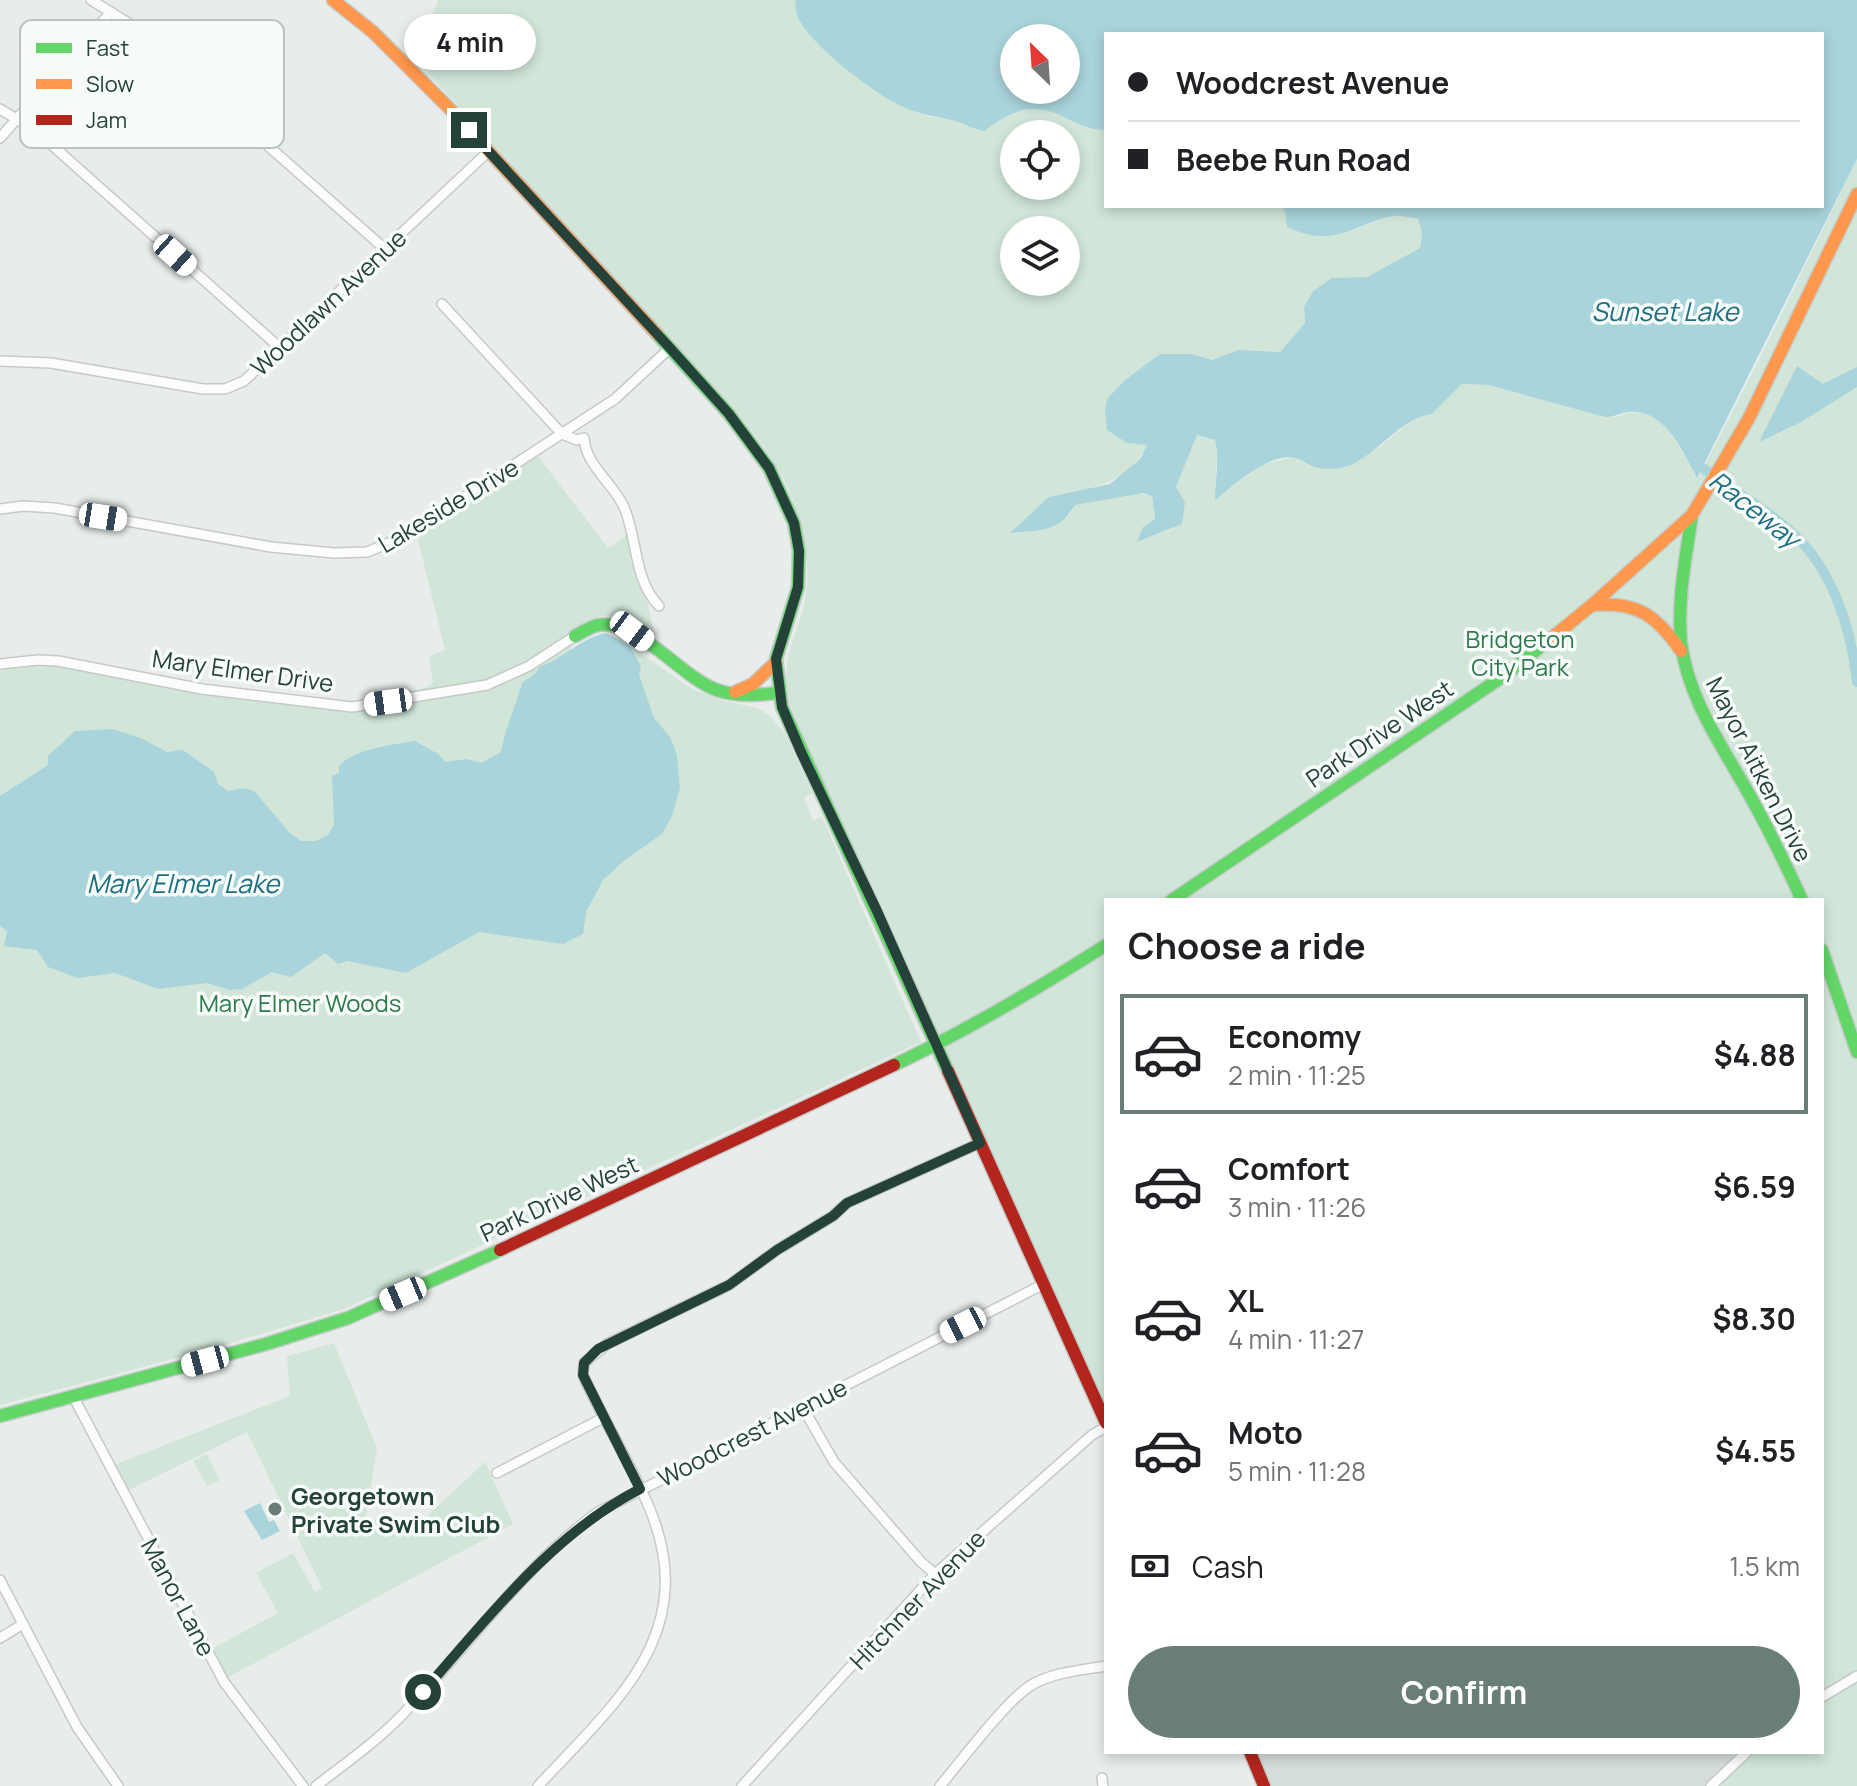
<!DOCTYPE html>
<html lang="en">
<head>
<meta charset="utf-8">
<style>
	body { margin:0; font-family:Manrope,sans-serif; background:#f2f2f2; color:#202124; height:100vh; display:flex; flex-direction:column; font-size:30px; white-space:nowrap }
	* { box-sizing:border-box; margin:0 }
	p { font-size:26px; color:#757577 }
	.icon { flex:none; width:44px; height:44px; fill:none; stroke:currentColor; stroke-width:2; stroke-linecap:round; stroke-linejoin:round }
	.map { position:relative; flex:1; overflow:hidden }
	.sheet { position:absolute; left:1104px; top:898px; width:720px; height:856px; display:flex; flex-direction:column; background:#fff; border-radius:0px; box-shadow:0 4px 12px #0003 }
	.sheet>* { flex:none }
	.top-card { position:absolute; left:1104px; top:32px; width:720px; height:176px; border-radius:0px; box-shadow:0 4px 12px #0003; display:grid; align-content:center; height:176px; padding:0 24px; background:#fff }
	.needle { width:52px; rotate:335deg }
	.tools { position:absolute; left:1000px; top:24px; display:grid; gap:16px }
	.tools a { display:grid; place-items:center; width:80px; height:80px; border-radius:50%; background:#fff; box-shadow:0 4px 12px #0003; font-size:40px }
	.end { position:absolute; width:36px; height:36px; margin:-18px; border:10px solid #24423a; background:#fff; box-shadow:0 0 0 4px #fff }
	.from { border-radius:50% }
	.bubble { position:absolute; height:56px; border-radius:28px; background:#fff; box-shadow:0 4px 12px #0003; font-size:26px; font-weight:700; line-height:56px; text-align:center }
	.car { position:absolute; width:24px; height:48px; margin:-24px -12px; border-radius:10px; box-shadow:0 0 6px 2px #0007; background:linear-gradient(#fff 24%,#345 0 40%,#fff 0 76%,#345 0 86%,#fff 0) }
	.top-card b { display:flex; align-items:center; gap:28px; height:76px; font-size:30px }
	.top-card b+b { border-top:2px solid #e0e0e0 }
	.top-card i { width:20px; height:20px; background:#202124 }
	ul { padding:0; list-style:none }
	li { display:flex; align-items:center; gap:24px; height:120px; margin:0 16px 12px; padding:0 8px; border:4px solid transparent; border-radius:0px }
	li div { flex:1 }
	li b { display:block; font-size:30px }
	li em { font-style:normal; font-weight:700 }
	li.active { border-color:#697e78 }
	li>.icon { width:72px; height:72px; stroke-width:1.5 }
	h2 { padding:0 24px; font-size:36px; line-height:96px }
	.pay { display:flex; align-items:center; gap:20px; height:88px; padding:0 24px; font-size:30px }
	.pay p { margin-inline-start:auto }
	.button { display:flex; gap:16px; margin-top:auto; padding:16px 24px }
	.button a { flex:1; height:92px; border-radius:48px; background:#697e78; color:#fff; font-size:32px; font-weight:700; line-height:92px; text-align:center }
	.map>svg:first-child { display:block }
</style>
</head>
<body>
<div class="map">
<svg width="1857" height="1786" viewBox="0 0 1857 1786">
	<rect width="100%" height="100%" fill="#e8edeb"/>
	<polygon fill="#d6dedb" points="1250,1752 1747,1752 1711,1786 1264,1786"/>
	<g fill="#d1e6d8" fill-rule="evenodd">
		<path d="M438,0H795L796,16L927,116L959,122L984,131C1008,113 1029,101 1059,115C1075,122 1087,130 1106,130V206H1281L1285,212L1322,237L1342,234L1395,215L1418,219L1422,233L1420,248L1367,277L1333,278L1313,291L1304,307L1305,323L1280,352L1238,350L1212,360L1192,354H1160L1125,380L1107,399L1147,445C1128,484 1088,490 1049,497L1069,516L1075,505C1099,502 1128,489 1152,496L1155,520L1143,527L1138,541L1172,529L1176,487L1197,435L1215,440C1220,460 1213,479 1216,499L1263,464L1294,457L1316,468C1333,463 1357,461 1372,452C1391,441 1408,417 1432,414L1462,384L1489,385L1617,417C1660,397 1679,449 1698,478L1759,360L1857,159V1786H1711L1747,1752H1822V900H1106V1423L877,911L790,704C781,656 791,652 803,609C817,560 796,492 767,451C758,438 747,426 738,412L416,60ZM1014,134H1066V186H1014ZM1014,230H1066V282H1014Z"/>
		<path d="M534,451L608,548L631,532L654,632C640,633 635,625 623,620C591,607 581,627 569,652L607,636L619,638L692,689L721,700L757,708L769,715L785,733L812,793L804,798L813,820L822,817L921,1042L344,1309L218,1347L0,1405V669L50,663L299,704L375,699L426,688L433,683L429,656L445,650L415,528Z"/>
		<polygon points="334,1343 377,1448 366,1519 417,1525 485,1462 513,1524 225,1679 210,1650 278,1613 256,1573 293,1553 315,1592 322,1588 247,1432 125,1492 111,1466 290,1396 287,1356"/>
		<polygon points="207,1454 220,1480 207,1486 193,1461"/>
	</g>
	<g fill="#a9d4db" fill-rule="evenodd">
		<path d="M795,0H1857V159L1697,478C1684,454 1665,409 1630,412C1622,412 1615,417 1605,417L1489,385L1462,384L1432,414C1402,417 1377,455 1348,466C1339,469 1320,470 1312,466C1307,464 1301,459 1295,458C1269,452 1235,485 1215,500C1215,479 1220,460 1215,440L1197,435L1176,487L1185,502L1182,524L1137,542L1143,527L1155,519L1152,496L1143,493L1075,505C1058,533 1040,530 1010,533L1049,497L1110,484L1140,459L1147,445L1127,443L1107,430L1105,411L1107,399L1125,380L1160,354H1192L1212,360L1238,350L1280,352L1305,323L1304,307L1313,291L1332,278L1367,277L1420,248L1422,233L1418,219C1410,218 1400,215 1393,216C1349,226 1335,249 1287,227L1285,212L1281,206H1822V34H1106V130C1087,130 1075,122 1059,115C1029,101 1008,113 984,131C973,129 965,124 955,121C937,117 919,114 901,106C871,91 814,48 798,18C795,13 796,6 795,0ZM1014,38H1066V90H1014Z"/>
		<polygon points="1797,366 1823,384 1857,367 1857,387 1801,422 1759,442"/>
		<path d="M606,633L629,645L641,666L639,675L654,718L670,737L677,755L680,788L672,816L662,834L625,860L603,880L586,912L583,934L563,944L479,932L406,973L347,961L338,964L325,953L291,977L272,972L242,989L230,990L207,983L158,989L115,973L78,978L48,967L37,950L4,946L7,931L0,926V796L48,765V756L75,731L112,729L141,738L167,752L183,750L214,772L218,784L228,791L245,788L254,791L290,833L301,841H316L328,835L334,824L332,776L339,773V766C356,748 392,745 415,741L438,754L445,762L467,759L481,763L501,752C505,728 516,706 522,683L536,673L539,667C564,659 580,638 606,633Z"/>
		<polygon points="260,1503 269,1522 274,1520 280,1531 262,1540 244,1511"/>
	</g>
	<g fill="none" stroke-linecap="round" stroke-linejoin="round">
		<path stroke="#a9d4db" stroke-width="10" d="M1703,468C1730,489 1762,506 1788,529C1832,566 1851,627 1857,682"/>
		<g stroke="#c5cac8" stroke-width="12">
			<g id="street">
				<polyline points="91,0 130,24 385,249"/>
				<polyline points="0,109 35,130 279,347"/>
				<polyline points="0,138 111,12"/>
				<path d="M442,304L562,434L577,440L584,438C586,466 613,483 624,507C638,540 633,578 659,606"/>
				<polyline points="0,361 51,363 203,389 225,389 244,381 489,151"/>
				<polyline points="0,509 23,506 55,508 271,547 334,553 367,552 389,543 446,509 615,399 670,348"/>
				<polyline points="0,664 38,660 58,661 202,689 352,707 487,685 529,666 575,636"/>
				<polyline points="73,1396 224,1682 303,1786"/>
				<polyline points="802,1406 834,1462 921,1562 935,1574"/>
				<polyline points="497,1473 603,1418"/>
				<polyline points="0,1580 77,1727 118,1786"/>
				<polyline points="0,1638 23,1624"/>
				<polyline points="1822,1697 1857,1676"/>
				<polyline points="1102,1778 1103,1786"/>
				<path d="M316,1786C347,1762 379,1740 406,1711C469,1645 524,1566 598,1512L1044,1284"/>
				<path d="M538,1786C616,1702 702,1633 649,1507C630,1462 603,1420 583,1375L584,1363L607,1344L729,1285L777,1250L833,1216L847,1203L980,1143"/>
				<polyline points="742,1786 935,1574 1092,1435 1106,1427"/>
				<path d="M940,1786C962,1760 1007,1699 1033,1684C1055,1672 1082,1670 1106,1666"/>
				<polyline points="1711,1786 1747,1752"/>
			</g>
		</g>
		<g stroke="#c3cbc8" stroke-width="15">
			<g id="fast">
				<polyline points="657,334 729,414 769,468 794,523 799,551 798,587 776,659 782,707 948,1071"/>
				<path d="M1692,515C1686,557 1677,600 1681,642C1688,700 1723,747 1750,796C1769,830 1786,865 1802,900"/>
				<path d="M575,636C582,632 590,627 598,625C638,618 680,677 717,690C736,697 759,695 779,693"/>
				<polyline points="1172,900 1505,675 1544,644"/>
				<polyline points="1822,950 1857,1052"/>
				<path d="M894,1065C968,1030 1037,989 1106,945"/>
				<polyline points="0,1416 266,1344 348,1318 500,1250"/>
			</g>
		</g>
		<g stroke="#c3cbc8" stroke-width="15">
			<g id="slow">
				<polyline points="333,0 373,32 449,108 657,334"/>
				<path d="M1592,605C1637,601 1656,615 1681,651"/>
				<polyline points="1544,644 1592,605 1692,515 1749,418 1857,194"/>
				<polyline points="735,692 753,684 776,662"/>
			</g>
		</g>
		<g stroke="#c3cbc8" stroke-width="15">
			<g id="jam">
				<polyline points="948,1071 1106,1423"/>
				<polyline points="500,1250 894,1065"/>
				<polyline points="1250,1752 1264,1786"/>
			</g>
		</g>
		<use href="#street" stroke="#fcfcfc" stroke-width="9"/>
		<use href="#fast" stroke="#63d668" stroke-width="12"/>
		<use href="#slow" stroke="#ff974d" stroke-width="12"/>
		<use href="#jam" stroke="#b3261e" stroke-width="12"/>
	</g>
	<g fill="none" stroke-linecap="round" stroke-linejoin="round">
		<path stroke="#24423a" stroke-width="10" d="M423,1692C487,1619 552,1534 640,1489L583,1375L584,1363L598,1349L729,1285L777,1250L833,1216L847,1203L980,1143L877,911L801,752L782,707L776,659L798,587L799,551L794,523L769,468L729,414L670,348L469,130"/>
	</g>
	<circle fill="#697e78" stroke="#f7fbf9" stroke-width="3" cx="275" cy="1509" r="8"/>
	<g text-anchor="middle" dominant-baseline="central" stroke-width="7" stroke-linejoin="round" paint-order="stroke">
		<g font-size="24" fill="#24423a" stroke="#f7fbf9">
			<text transform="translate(328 302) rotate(-43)">Woodlawn Avenue</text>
			<text transform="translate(448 505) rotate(-31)">Lakeside Drive</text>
			<text transform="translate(243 670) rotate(8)">Mary Elmer Drive</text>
			<text transform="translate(1379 733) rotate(-34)">Park Drive West</text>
			<text transform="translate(1760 769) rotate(63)">Mayor Aitken Drive</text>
			<text transform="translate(559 1198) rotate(-25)">Park Drive West</text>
			<text transform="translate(752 1432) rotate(-27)">Woodcrest Avenue</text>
			<text transform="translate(179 1597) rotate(62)">Manor Lane</text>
			<text transform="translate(917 1599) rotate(-46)">Hitchner Avenue</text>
		</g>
		<g font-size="24" fill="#2d7a4b" stroke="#f7fbf9">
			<text x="1520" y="638">Bridgeton<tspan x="1520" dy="28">City Park</tspan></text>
			<text x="300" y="1002">Mary Elmer Woods</text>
		</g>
		<g font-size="24" font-weight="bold" fill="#24423a" stroke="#f7fbf9" text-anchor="start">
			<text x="291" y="1495">Georgetown<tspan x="291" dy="28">Private Swim Club</tspan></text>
		</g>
		<g font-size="26" font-style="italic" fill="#1c6f80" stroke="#f7fbf9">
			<text x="1665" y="311">Sunset Lake</text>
			<text transform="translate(1755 509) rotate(38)">Raceway</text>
			<text x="183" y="883">Mary Elmer Lake</text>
		</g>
	</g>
	<rect x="20" y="20" width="264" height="128" rx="12" fill="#f7fbf9" stroke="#b8c4c0" stroke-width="2"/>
	<rect x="36" y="43" width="36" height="10" fill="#63d668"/>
	<rect x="36" y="79" width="36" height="10" fill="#ff974d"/>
	<rect x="36" y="115" width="36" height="10" fill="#b3261e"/>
	<g font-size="22" fill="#24423a">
		<text x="86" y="56">Fast</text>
		<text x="86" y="92">Slow</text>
		<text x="86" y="128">Jam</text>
	</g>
</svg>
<div class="tools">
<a><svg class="needle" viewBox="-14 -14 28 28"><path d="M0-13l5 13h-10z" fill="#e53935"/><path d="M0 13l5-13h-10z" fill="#757577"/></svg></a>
<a><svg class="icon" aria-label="locate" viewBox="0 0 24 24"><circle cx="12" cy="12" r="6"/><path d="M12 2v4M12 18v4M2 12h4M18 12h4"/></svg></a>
<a><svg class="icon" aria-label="layers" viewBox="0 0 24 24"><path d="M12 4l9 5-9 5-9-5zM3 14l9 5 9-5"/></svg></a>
</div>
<i class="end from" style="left:423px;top:1692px"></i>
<i class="end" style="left:469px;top:130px"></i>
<div class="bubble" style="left:404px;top:14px;width:132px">4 min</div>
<i class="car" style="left:175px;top:255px;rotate:132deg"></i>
<i class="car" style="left:103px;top:517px;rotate:99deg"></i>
<i class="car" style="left:632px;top:631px;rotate:127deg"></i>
<i class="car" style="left:388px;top:702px;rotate:262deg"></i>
<i class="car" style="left:403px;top:1294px;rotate:247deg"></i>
<i class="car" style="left:963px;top:1325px;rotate:243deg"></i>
<i class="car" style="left:205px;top:1361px;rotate:255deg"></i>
<div class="top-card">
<b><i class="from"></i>Woodcrest Avenue</b>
<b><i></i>Beebe Run Road</b>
</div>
<section class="sheet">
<h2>Choose a ride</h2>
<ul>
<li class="active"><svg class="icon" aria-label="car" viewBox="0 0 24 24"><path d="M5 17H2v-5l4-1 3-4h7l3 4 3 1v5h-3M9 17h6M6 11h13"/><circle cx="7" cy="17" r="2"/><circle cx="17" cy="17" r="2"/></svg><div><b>Economy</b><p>2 min · 11:25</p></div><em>$4.88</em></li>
<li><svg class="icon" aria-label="car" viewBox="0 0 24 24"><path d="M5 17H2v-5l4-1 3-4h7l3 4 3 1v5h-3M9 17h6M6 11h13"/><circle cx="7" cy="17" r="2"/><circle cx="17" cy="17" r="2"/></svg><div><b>Comfort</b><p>3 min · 11:26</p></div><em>$6.59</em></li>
<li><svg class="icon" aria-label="car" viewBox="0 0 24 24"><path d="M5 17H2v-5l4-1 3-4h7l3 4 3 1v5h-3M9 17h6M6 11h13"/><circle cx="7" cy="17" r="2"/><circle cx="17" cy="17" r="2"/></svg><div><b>XL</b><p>4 min · 11:27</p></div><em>$8.30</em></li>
<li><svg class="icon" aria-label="car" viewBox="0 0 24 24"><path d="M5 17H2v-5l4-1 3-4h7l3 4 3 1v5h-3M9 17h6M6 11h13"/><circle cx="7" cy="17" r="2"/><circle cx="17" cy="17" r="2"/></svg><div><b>Moto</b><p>5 min · 11:28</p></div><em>$4.55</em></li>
</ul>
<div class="pay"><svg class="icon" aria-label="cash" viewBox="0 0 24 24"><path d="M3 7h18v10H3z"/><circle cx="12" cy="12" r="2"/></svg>Cash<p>1.5 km</p></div>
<div class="button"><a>Confirm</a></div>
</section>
</div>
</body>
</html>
